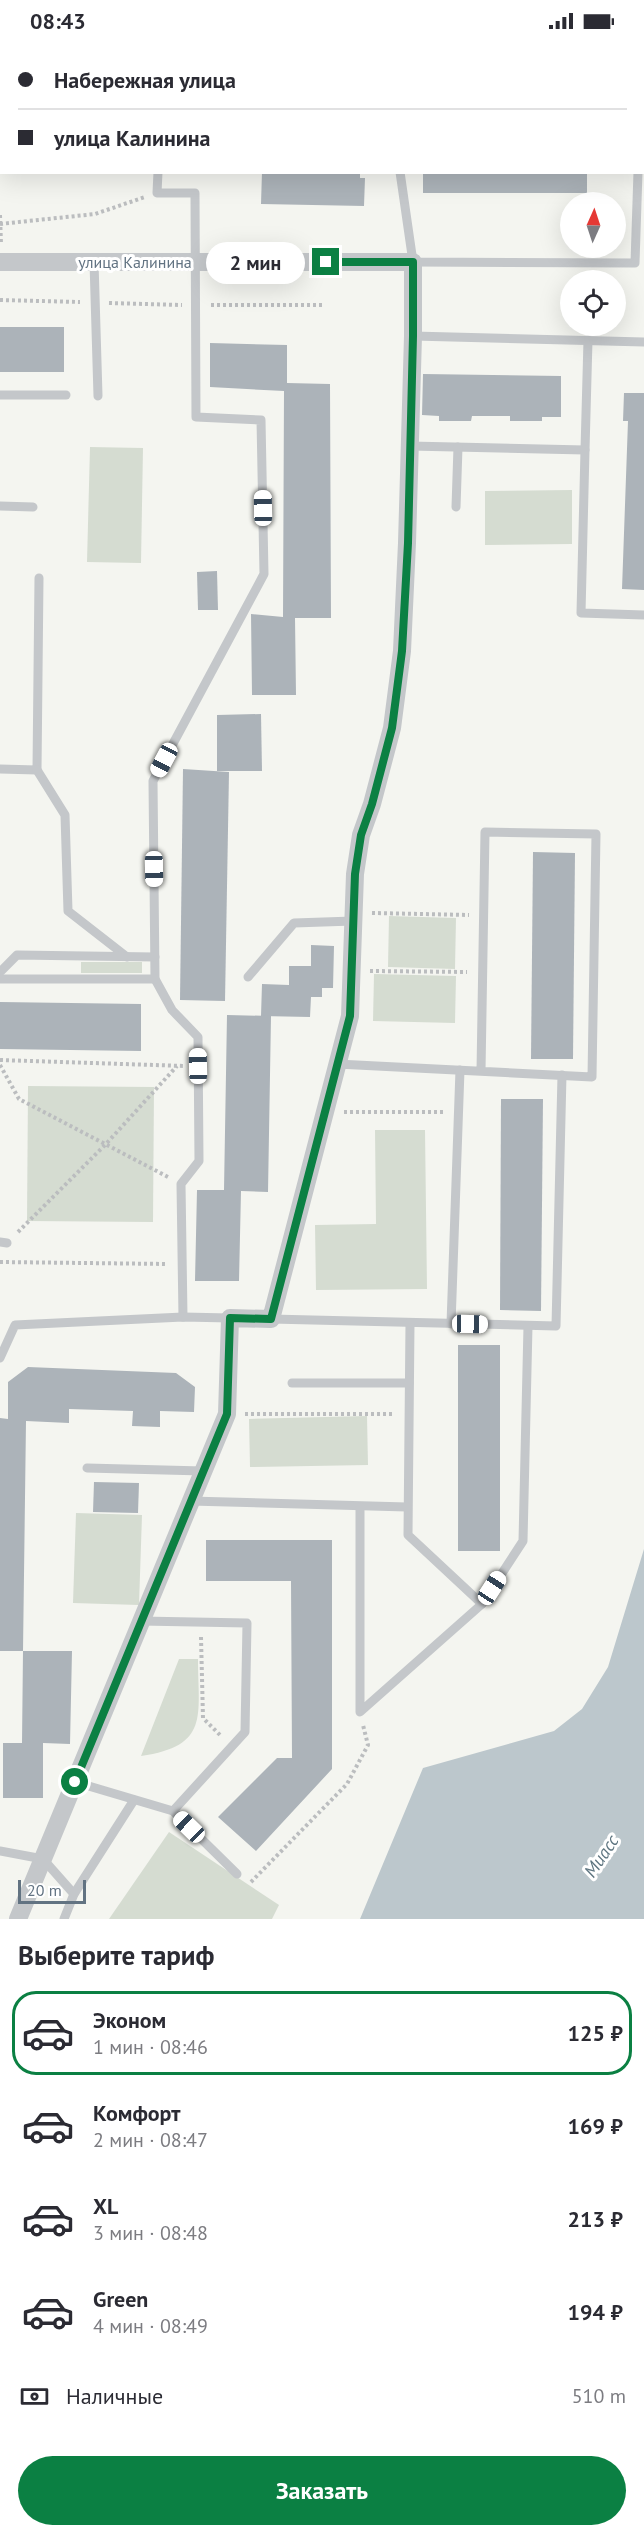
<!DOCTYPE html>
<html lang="ru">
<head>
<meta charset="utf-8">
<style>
	body { margin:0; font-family:"PT Sans",sans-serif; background:#f2f2f3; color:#2b2b33; height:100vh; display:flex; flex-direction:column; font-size:22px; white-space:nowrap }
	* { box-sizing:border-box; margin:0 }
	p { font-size:20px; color:#7c7c81 }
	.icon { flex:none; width:33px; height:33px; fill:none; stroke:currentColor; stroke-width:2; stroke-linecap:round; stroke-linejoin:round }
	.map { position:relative; height:1877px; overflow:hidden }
	.side { display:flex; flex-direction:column; background:#fff; flex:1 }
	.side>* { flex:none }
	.hud { position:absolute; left:0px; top:0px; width:645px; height:132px; box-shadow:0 6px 24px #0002; display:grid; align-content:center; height:132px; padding:0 18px; background:#fff }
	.needle { width:39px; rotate:3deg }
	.controls { position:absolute; left:560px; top:150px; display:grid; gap:12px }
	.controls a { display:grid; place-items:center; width:66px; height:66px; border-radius:50%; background:#fff; box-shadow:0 6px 24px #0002; font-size:30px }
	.scale { position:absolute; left:18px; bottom:15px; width:68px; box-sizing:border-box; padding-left:6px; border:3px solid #627382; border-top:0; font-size:16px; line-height:21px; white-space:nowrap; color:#627382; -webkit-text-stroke:4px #fff; paint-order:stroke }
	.end { position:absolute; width:27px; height:27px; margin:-14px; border:8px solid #0b8043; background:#fff; box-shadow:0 0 0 3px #fff }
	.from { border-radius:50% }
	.bubble { position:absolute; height:42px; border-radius:21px; background:#fff; box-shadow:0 6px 24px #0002; font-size:20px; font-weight:600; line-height:42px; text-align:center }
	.car { position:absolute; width:18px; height:36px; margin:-18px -9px; border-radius:8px; box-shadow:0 0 4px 2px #0007; background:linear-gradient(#fff 24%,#345 0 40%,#fff 0 76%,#345 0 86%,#fff 0) }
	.hud b { display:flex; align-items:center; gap:21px; height:57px; font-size:22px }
	.hud b+b { border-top:2px solid #e1e1e2 }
	.hud i { width:15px; height:15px; background:#2b2b33 }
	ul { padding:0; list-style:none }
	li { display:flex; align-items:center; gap:18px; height:84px; margin:0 12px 9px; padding:0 6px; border:3px solid transparent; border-radius:24px }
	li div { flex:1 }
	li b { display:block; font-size:22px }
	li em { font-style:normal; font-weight:600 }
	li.on { border-color:#0b8043 }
	li>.icon { width:54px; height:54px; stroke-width:1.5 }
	h2 { padding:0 18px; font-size:27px; line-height:72px }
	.pay { display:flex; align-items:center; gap:15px; height:66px; padding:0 18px; font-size:22px }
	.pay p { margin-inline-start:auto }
	.cta { display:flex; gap:12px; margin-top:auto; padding:12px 18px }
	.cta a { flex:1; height:69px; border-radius:36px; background:#0b8043; color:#fff; font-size:24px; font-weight:600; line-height:69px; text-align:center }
	.status { display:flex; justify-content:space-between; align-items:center; height:42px; padding:0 30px; background:#fff; direction:ltr }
	.status svg { height:16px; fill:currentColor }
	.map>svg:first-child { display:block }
</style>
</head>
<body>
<div class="status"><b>08:43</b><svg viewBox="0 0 49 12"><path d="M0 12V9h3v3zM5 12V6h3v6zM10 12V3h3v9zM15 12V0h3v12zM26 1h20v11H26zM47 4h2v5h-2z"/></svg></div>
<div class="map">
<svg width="644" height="1877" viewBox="0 0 644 1877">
	<rect width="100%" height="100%" fill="#f4f5f0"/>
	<g fill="#d5dcd1">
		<polygon points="90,405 143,406 141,521 87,520"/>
		<polygon points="572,448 572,502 485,503 485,449"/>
		<polygon points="389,874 456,876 455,927 388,925"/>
		<rect x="81" y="920" width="61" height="11"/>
		<polygon points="374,932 456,934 455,981 373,979"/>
		<polygon points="28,1044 154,1045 153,1180 27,1179"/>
		<polygon points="375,1088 425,1088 427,1247 316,1248 315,1183 376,1182"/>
		<polygon points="367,1374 368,1423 250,1425 249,1377"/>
		<polygon points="76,1471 142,1473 139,1563 73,1561"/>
		<path d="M179,1617H198C198,1674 210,1704 141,1714Z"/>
		<polygon points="169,1790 279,1863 272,1877 109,1877"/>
	</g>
	<polygon fill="#bcc7cc" points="644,1507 644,1877 360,1877 423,1726 554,1689 582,1667 608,1625"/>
	<g fill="#acb3b9">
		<polygon points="262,130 360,130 360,136 365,136 364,164 261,162"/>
		<rect x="423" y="130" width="164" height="21"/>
		<rect x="0" y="285" width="64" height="45"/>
		<polygon points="210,301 287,303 287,341 330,342 331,576 295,576 296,653 252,653 251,572 283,575 284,349 210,345"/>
		<polygon points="423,332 561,334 561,375 542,375 542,379 510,379 510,374 472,374 471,379 439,379 439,374 422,373"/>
		<polygon points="624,351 644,351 644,548 622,547 628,379 623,379"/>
		<polygon points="217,529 218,568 198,568 197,530"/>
		<polygon points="261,672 262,729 217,729 217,673"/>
		<polygon points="183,727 229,730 225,959 180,958"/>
		<polygon points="533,810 575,811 573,1017 531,1017"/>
		<polygon points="311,903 334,904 333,946 322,946 322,955 311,955 310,975 261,974 262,942 289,943 289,924 311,924"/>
		<polygon points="0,960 141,962 141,1009 0,1007"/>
		<polygon points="227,973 271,974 268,1150 241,1149 239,1239 195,1239 197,1148 224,1148"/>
		<polygon points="501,1057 543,1057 541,1269 500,1268"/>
		<rect x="458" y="1303" width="42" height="206"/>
		<polygon points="28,1325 176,1331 195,1345 194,1370 160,1369 160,1385 132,1384 133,1369 69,1367 69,1381 26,1379 23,1609 0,1609 0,1376 8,1377 8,1340"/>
		<polygon points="94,1440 139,1441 138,1471 93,1470"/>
		<polygon points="206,1498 332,1498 332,1727 256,1809 218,1775 277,1716 292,1716 291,1539 206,1539"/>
		<polygon points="23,1609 72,1609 70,1702 43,1701 43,1756 3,1756 3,1701 22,1701"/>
	</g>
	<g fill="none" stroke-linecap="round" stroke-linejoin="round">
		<g stroke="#bbbdbf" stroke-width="4" stroke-dasharray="3 3" stroke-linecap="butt">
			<polyline points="227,2 228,0"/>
			<polyline points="0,173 1,202"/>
			<polyline points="0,182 95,172 145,155"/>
			<polyline points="0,258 80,260"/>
			<polyline points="109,261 182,263"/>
			<polyline points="211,263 324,263"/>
			<polyline points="372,871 469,873"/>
			<polyline points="370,929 467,930"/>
			<polyline points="0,1018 185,1024"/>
			<polyline points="0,1023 19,1057 170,1136"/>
			<polyline points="344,1070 444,1070"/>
			<polyline points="18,1190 106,1102 177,1024"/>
			<polyline points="0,1220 167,1222"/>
			<polyline points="245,1372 394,1372"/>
			<polyline points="201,1595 203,1676 221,1694"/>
			<polyline points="251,1840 347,1742 368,1703 363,1683"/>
		</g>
		<g stroke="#c4c7ca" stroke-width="9">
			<polyline points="375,2 375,0"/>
			<polyline points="642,2 642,0"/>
			<polyline points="158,130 157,151 195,151 196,375 261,378 264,532 153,739 155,937 172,968 198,995 199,1119 181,1142 183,1275"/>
			<polyline points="400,130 413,220 635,221 638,130"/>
			<polyline points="94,220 98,354"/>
			<polyline points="413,294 644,300"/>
			<polyline points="0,353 66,353"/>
			<polyline points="410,404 585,408 588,298"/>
			<polyline points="585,408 581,571 644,573"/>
			<polyline points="0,464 33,465"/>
			<polyline points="456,465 458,405"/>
			<polyline points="0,727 37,728 39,536"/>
			<polyline points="37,728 65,773 68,869 127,915"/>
			<polyline points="0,930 17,913 155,915"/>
			<polyline points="248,935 294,881 353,879"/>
			<polyline points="0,937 155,937"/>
			<polyline points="337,1022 592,1035 596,792 485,790 481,1029"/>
			<polyline points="0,1200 7,1201"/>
			<polyline points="271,1277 556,1284 562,1033"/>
			<polyline points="410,1281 408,1493 482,1562"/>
			<polyline points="451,1282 460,1028"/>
			<polyline points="0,1316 15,1283 183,1275 230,1276"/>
			<polyline points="292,1341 409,1341"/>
			<polyline points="87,1426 203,1429"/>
			<polyline points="190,1459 407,1465"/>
			<polyline points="360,1465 360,1670 482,1562 523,1499 528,1284"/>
			<polyline points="141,1579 247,1581 245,1690 173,1769"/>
			<polyline points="75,1740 173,1769 237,1832"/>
			<polyline points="0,1809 43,1817 74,1852"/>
			<polyline points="64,1877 74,1852 134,1758"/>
		</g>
		<polyline stroke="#c4c7ca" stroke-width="18" points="0,220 413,220 413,294 407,501 402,609 392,686 372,762 361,793 355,832 350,974 271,1277 230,1276 227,1372 18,1877"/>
	</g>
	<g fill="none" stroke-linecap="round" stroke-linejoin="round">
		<polyline stroke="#0b8043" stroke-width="8" points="75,1740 227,1372 230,1276 271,1277 350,974 355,832 361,793 372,762 392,686 402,609 408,501 413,294 413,220 326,220"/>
	</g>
	<g text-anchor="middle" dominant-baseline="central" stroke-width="6" stroke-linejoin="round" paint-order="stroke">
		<g font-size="16" fill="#627382" stroke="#fff">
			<text x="135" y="220">улица Калинина</text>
		</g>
		<g font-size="18" font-style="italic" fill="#5e7580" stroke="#fff">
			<text transform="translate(601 1814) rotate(-56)">Миасс</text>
		</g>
	</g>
</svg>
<div class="controls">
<a><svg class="needle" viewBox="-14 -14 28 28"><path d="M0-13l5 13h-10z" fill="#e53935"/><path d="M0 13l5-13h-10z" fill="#7c7c81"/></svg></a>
<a><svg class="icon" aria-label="locate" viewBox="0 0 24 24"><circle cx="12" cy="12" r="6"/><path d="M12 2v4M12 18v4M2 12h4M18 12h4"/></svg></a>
</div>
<div class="scale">20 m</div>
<i class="end from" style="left:75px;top:1740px"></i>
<i class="end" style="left:326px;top:220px"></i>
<div class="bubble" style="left:206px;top:200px;width:99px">2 мин</div>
<i class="car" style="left:263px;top:466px;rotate:359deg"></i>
<i class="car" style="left:164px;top:718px;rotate:208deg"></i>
<i class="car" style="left:154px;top:827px;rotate:179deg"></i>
<i class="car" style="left:198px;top:1024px;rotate:359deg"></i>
<i class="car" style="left:470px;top:1282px;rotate:91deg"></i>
<i class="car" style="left:492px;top:1546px;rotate:33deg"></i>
<i class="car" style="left:189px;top:1785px;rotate:314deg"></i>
<div class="hud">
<b><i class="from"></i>Набережная улица</b>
<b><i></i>улица Калинина</b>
</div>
</div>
<section class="side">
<h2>Выберите тариф</h2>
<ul>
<li class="on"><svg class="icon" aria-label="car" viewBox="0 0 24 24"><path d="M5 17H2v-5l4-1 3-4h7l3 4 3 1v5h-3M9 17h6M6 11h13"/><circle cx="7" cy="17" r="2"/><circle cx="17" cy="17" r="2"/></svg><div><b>Эконом</b><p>1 мин · 08:46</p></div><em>125 ₽</em></li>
<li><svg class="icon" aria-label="car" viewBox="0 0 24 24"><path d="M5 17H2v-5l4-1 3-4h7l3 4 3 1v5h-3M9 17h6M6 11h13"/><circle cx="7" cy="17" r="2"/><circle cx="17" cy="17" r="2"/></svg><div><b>Комфорт</b><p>2 мин · 08:47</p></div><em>169 ₽</em></li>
<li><svg class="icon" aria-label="car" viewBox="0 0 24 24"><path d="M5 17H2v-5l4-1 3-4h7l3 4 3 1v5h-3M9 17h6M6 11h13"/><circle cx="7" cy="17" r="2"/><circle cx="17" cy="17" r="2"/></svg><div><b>XL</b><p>3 мин · 08:48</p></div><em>213 ₽</em></li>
<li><svg class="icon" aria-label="car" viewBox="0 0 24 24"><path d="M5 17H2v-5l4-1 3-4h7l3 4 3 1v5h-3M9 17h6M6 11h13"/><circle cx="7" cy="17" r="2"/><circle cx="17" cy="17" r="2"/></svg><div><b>Green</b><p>4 мин · 08:49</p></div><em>194 ₽</em></li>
</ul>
<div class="pay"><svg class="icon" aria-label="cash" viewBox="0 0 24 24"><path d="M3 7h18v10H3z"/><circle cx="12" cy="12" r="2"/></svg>Наличные<p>510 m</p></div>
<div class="cta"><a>Заказать</a></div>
</section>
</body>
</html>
